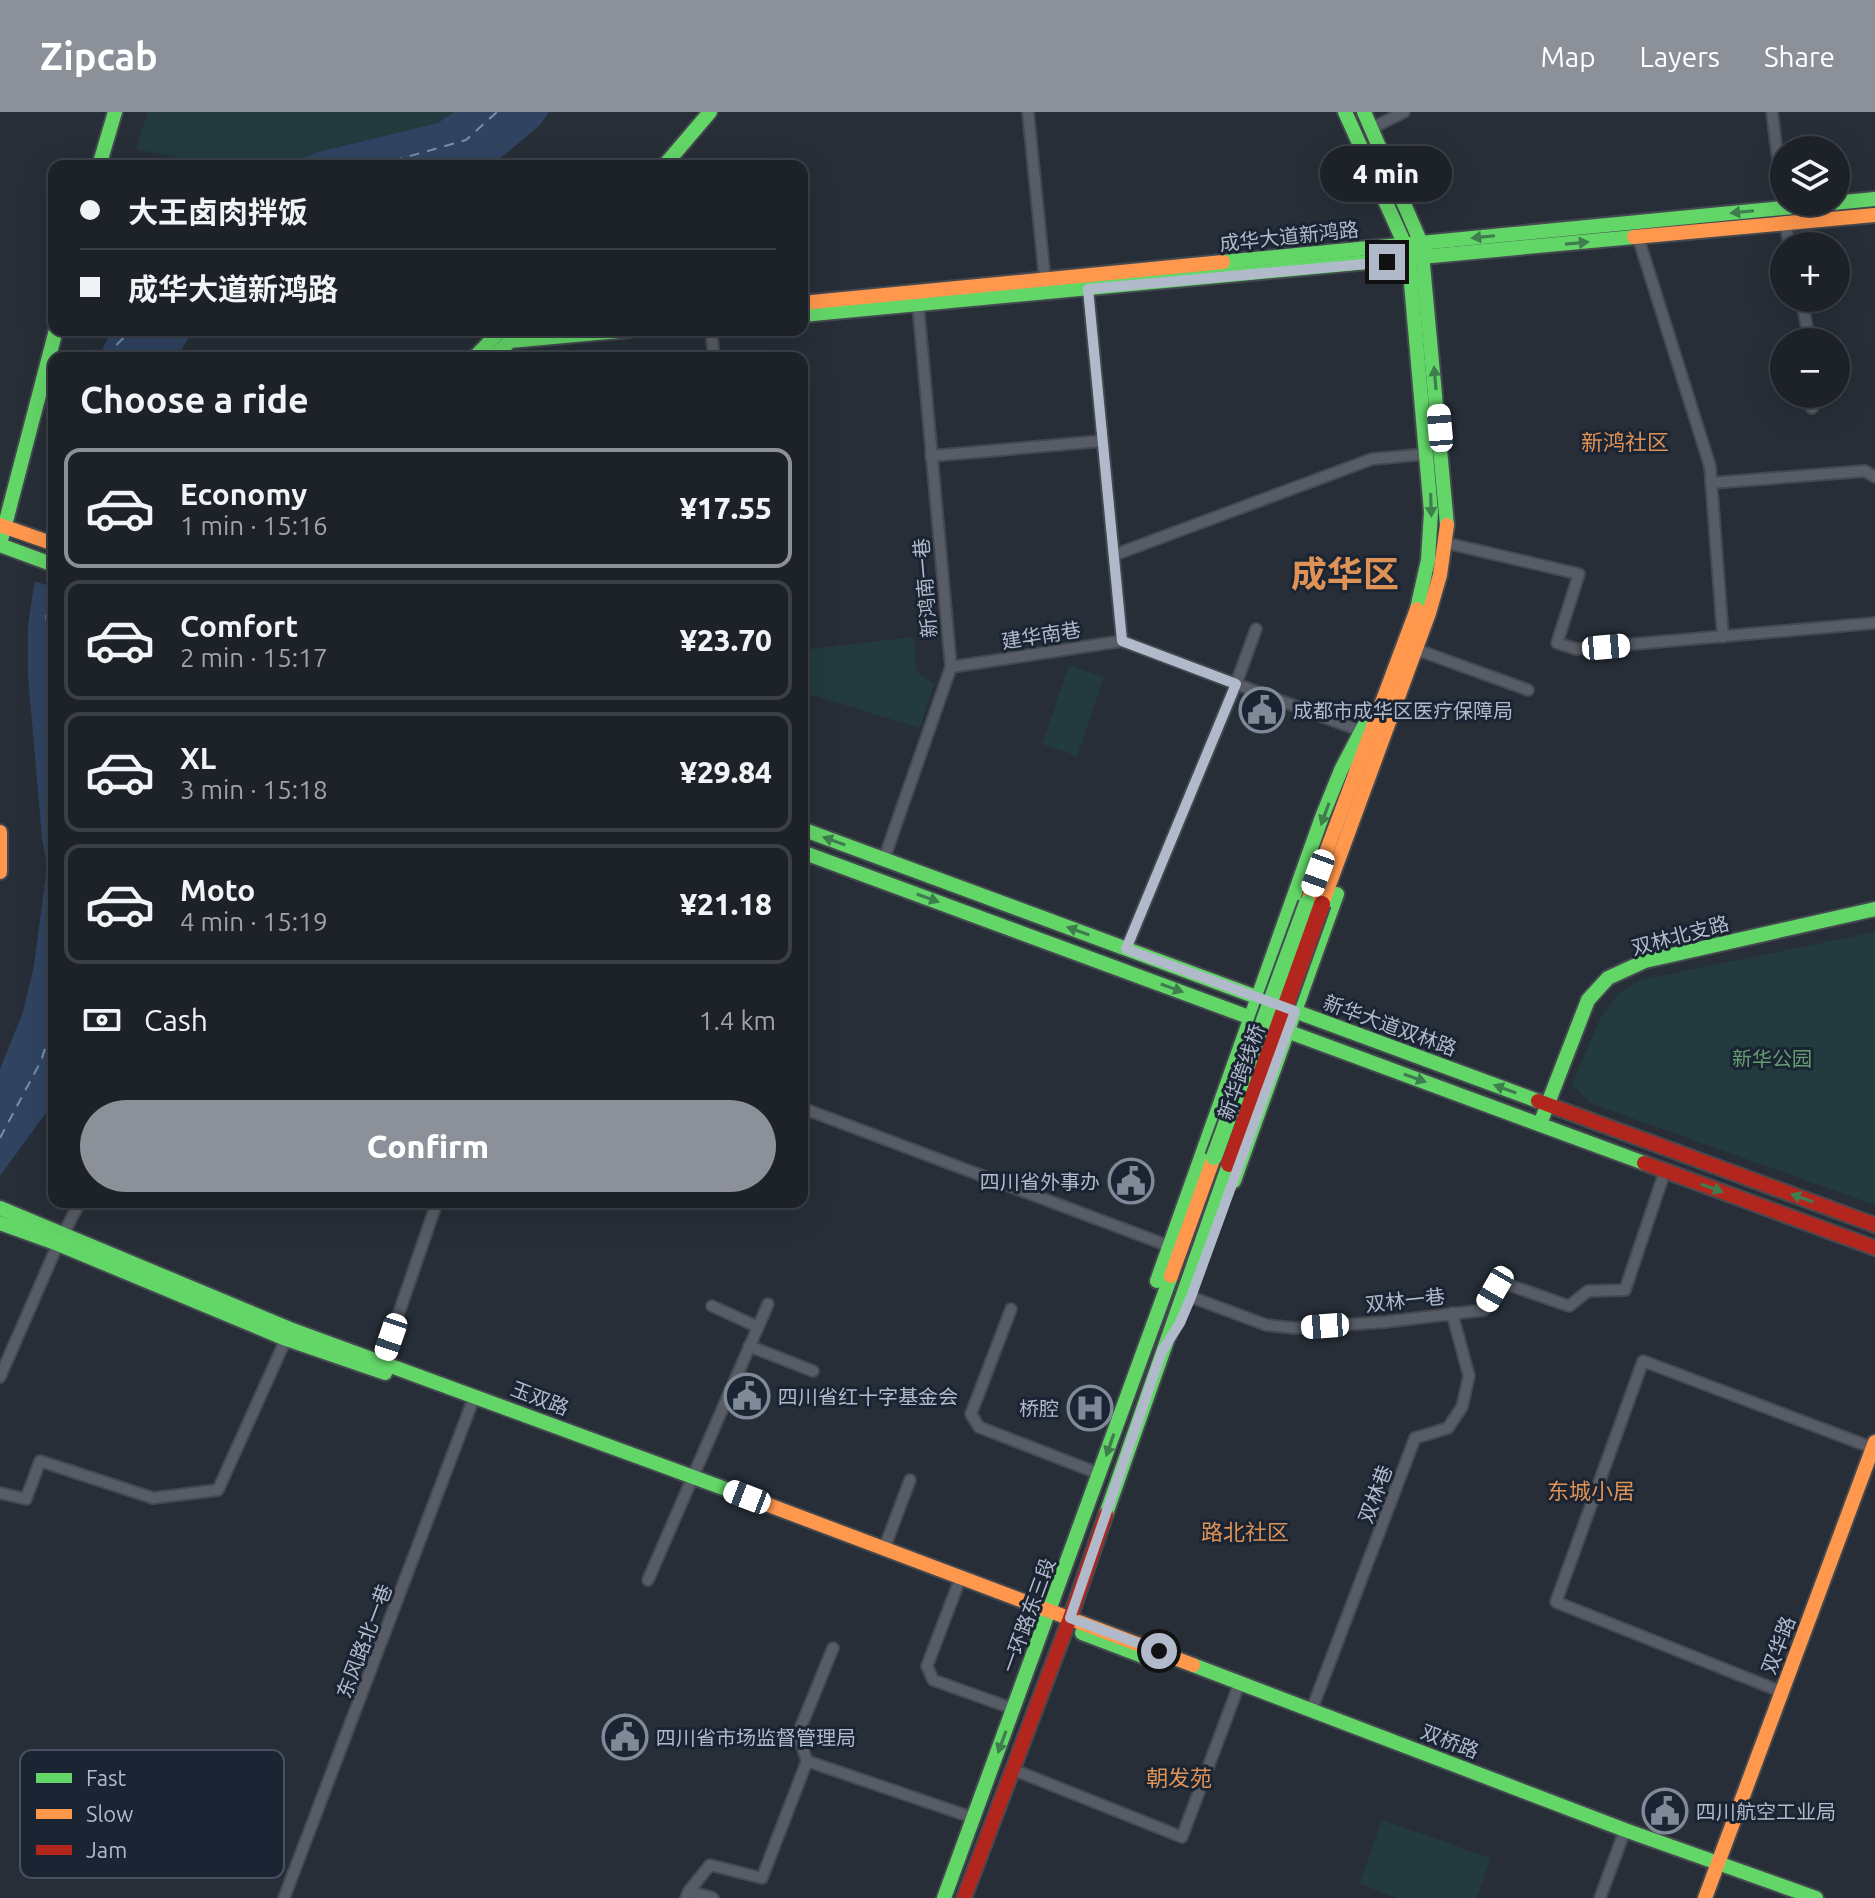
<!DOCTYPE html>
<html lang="en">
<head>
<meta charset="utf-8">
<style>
	body { margin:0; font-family:Ubuntu,"Noto Sans SC",sans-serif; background:#2a2f35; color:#f1f3f6; height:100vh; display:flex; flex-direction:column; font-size:30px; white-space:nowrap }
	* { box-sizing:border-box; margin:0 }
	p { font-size:26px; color:#a0a4a8 }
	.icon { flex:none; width:44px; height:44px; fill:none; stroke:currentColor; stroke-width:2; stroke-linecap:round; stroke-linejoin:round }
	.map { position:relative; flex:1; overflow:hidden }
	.sheet { position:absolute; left:48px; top:240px; width:760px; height:856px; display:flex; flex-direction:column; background:#1d2229; border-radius:16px; box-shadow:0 8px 32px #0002,0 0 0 2px #3b3f46 }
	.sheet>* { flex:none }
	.top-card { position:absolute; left:48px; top:48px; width:760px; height:176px; border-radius:16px; box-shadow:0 8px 32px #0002,0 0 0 2px #3b3f46; display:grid; align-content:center; height:176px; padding:0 32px; background:#1d2229 }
	.tools { position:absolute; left:1770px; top:24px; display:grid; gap:16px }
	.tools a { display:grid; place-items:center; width:80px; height:80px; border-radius:50%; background:#1d2229; box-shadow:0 8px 32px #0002,0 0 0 2px #3b3f46; font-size:40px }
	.end { position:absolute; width:36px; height:36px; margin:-18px; border:10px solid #b0baca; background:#111; box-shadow:0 0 0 4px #111 }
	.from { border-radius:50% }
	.bubble { position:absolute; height:56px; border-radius:28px; background:#1d2229; box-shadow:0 8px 32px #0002,0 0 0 2px #3b3f46; font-size:26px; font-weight:800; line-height:56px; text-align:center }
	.car { position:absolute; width:24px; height:48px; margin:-24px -12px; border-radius:10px; box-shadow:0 0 6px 2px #0007; background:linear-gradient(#fff 24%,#345 0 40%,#fff 0 76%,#345 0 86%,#fff 0) }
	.top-card b { display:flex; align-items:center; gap:28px; height:76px; font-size:30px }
	.top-card b+b { border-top:2px solid #3b3f46 }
	.top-card i { width:20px; height:20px; background:#f1f3f6 }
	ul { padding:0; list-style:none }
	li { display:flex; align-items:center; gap:24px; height:120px; margin:0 16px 12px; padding:0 16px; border:4px solid #3b3f46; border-radius:16px }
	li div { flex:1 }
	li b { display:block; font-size:30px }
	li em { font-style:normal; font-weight:800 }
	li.current { border-color:#8c9099 }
	li>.icon { width:72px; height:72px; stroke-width:1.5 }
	h2 { padding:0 32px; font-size:36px; line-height:96px }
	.pay { display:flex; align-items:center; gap:20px; height:88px; padding:0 32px; font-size:30px }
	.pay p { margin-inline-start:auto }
	.primary-button { display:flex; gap:16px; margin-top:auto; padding:16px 32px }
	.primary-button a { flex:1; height:92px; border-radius:48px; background:#8c9099; color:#fff; font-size:32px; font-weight:800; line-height:92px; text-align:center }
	header { display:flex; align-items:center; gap:48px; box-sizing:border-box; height:112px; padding:0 40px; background:#8c9099; color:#fff }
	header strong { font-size:38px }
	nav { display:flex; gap:44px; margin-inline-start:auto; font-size:28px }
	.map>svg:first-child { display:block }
</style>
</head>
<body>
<header>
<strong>Zipcab</strong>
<nav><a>Map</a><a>Layers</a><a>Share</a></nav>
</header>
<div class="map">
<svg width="1875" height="1786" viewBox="0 0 1875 1786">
	<rect width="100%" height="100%" fill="#272e37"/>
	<g fill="#233a3e">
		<polygon points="148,0 454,0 438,11 318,40 277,54 213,54 136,37"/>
		<polygon points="913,525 917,560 934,572 920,616 802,580 802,538"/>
		<polygon points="1069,553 1104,565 1077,644 1042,632"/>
		<polygon points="1875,820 1875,1093 1590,991 1572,972 1600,907 1618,882 1640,868"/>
		<polygon points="1382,1708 1491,1746 1477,1786 1398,1786 1359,1772"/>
	</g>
	<g fill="#304461">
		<polygon points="454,0 549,0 540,13 491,54 280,54 318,40 438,11"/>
		<polygon points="111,218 193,218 177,246 99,246"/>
		<polygon points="54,404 54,984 48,998 0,1064 0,957 23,900 34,854 47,754 42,726 28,563 28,514 34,474"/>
	</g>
	<polygon fill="#272e37" points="48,410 54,412 54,476 32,468"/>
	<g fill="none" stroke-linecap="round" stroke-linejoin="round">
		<g stroke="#748fb5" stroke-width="2" stroke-dasharray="10 8" stroke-linecap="butt">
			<polyline points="375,54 466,28 497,0"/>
			<polyline points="104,246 131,218"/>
			<polyline points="54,468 46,502 54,563"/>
			<polyline points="0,1026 41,949 54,909"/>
		</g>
		<g stroke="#444950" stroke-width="14">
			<g id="street">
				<polyline points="1028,0 1045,168"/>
				<polyline points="1772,0 1784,96"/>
				<polyline points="1372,16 1404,0"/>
				<polyline points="1785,111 1790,134"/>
				<polyline points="1638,125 1710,354 1723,525"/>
				<polyline points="1088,177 1122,529"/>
				<polyline points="1801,186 1810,230"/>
				<polyline points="711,218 714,246"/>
				<polyline points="1812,296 1819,282"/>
				<polyline points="931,344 1102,329"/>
				<polyline points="1711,371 1865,359 1875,365"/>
				<polyline points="1446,431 1579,462 1557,531 1576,537 1875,511"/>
				<polyline points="1114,443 1372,347 1427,342"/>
				<polyline points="1415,537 1528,578"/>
				<polyline points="951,555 1122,529 1361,619"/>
				<polyline points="884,747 951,555 918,192"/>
				<polyline points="1126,837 1236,572 1256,517"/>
				<polyline points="802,996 1169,1134"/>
				<polyline points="1191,1185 1266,1213 1295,1216 1385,1210 1484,1198 1495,1177 1509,1173 1569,1194 1588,1179 1625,1178 1665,1059"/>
				<polyline points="712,1194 758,1215"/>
				<polyline points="1011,1197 971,1302 979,1315 1100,1362"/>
				<polyline points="749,1234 813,1259"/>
				<polyline points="382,1250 437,1090"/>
				<polyline points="0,1265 58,1132 80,1090"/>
				<polyline points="0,1381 26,1387 40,1349 153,1386 218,1378 286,1227"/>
				<polyline points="884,1437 910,1368"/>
				<polyline points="648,1468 768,1192"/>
				<polyline points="957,1475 927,1554 933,1568 1014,1597"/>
				<polyline points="833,1536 798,1622 807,1649 974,1706"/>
				<polyline points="1782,1580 1556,1490 1643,1249 1873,1336"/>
				<polyline points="1312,1597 1415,1326 1448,1316 1462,1295 1469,1264 1452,1201"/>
				<polyline points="1014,1658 1182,1725 1240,1570"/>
				<polyline points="689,1779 710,1753 762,1766 807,1649"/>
				<polyline points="284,1786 475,1283"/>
				<polyline points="686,1786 689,1779 713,1786"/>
				<polyline points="1600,1786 1625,1718"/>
			</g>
		</g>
		<g stroke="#444950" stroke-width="18">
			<g id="fast">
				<polyline points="1345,0 1405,133 1409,148 1431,400 1428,448 1417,497"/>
				<polyline points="1364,0 1421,131 1447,413"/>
				<polyline points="99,54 115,0"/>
				<polyline points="664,54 710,0"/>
				<polyline points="1223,150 1875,87"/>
				<polyline points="802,203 1634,125"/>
				<polyline points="474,246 501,218 508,218"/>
				<polyline points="493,246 510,229 630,218"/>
				<polyline points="0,432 56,218"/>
				<polyline points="0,433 54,453"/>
				<polyline points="802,717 1538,989"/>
				<polyline points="802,740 1644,1051"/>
				<polyline points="1540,1012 1588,888 1608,866 1645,849 1875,797"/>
				<polyline points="1234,1069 1337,782"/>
				<polyline points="0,1096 290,1217 734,1380"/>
				<polyline points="0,1111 58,1132 286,1227 385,1261"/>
				<polyline points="1157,1169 1322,705 1341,658 1364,614"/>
				<polyline points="1106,1402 1229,1052"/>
				<polyline points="1082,1521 1145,1545"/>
				<polyline points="1193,1553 1625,1718 1816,1786"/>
				<polyline points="944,1786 1171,1164"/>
			</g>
		</g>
		<g stroke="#444950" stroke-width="18">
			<g id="slow">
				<polyline points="1634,125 1875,103"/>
				<polyline points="802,191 1223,150"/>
				<polyline points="0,413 54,432"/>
				<polyline points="0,720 0,760"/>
				<polyline points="1307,791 1417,497"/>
				<polyline points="1322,792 1429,501 1440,463 1447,413"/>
				<polyline points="1171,1164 1214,1045"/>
				<polyline points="734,1380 1193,1553"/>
				<polyline points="1705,1786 1875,1330"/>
			</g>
		</g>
		<g stroke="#444950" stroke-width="18">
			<g id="jam">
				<polyline points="1538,989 1875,1113"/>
				<polyline points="1644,1051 1875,1136"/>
				<polyline points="964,1786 1070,1506 1106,1402"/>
			</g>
		</g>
		<use href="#street" stroke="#575c66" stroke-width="10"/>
		<use href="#fast" stroke="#63d668" stroke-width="14"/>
		<use href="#slow" stroke="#ff974d" stroke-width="14"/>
		<use href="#jam" stroke="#b3261e" stroke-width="14"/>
		<g stroke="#444b54" stroke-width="20" stroke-linecap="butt">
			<polyline id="fast-bridge" points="1214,1045 1307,791"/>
		</g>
		<g stroke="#444b54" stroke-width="20" stroke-linecap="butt">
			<polyline id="jam-bridge" points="1229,1052 1322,792"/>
		</g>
		<use href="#fast-bridge" stroke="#63d668" stroke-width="16"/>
		<use href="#jam-bridge" stroke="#b3261e" stroke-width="16"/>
	</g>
	<defs><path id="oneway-solid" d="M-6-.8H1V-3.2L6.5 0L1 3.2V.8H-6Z" transform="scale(2)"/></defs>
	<g fill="#3e7d4e">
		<use href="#oneway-solid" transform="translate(1742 100) rotate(174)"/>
		<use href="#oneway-solid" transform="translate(1483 125) rotate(174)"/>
		<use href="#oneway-solid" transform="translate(1577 131) rotate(-5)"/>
		<use href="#oneway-solid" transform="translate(1435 266) rotate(-95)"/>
		<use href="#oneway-solid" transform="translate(1431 393) rotate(88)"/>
		<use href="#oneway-solid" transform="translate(1325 702) rotate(110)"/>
		<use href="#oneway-solid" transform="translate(834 729) rotate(-160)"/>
		<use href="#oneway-solid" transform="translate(928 786) rotate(20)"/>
		<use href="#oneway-solid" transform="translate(1078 819) rotate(-160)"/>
		<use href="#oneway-solid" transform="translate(1172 876) rotate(20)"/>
		<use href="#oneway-solid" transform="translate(1415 966) rotate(20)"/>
		<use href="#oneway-solid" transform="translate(1505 977) rotate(-160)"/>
		<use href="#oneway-solid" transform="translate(1712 1076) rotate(20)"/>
		<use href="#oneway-solid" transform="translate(1802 1086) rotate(-160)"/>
		<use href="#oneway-solid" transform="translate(1110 1333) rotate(109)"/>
		<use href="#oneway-solid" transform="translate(1002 1630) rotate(110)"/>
	</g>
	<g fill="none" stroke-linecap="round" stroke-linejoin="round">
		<polyline stroke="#b0baca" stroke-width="10" points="1159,1539 1070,1506 1162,1239 1180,1211 1191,1185 1295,899 1126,837 1236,572 1122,529 1088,177 1387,150"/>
	</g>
	<defs>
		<g id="civic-ring" transform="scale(2.3)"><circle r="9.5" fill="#1a2433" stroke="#808997" stroke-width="1.5"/><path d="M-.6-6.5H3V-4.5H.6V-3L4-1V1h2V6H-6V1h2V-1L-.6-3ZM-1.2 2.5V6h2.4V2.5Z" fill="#808997"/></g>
		<g id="hospital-ring" transform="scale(2.3)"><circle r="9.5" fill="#1a2433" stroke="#808997" stroke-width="1.5"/><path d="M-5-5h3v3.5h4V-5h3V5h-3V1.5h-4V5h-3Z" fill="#808997"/></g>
	</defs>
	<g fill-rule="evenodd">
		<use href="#civic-ring" x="1262" y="598"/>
		<use href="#civic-ring" x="1131" y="1069"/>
		<use href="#civic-ring" x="747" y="1284"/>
		<use href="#hospital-ring" x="1090" y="1296"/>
		<use href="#civic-ring" x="625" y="1625"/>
		<use href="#civic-ring" x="1665" y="1699"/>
	</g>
	<g text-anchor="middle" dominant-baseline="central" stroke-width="6" stroke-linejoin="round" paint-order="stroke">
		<g font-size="20" fill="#b0baca" stroke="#1a2433">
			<text transform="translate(1289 124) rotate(-6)">成华大道新鸿路</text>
			<text transform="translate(925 476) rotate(-95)">新鸿南一巷</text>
			<text transform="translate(1041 523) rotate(-9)">建华南巷</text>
			<text transform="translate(1680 823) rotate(-15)">双林北支路</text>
			<text transform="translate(1390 913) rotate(20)">新华大道双林路</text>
			<text transform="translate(1241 960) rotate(-70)">新华跨线桥</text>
			<text transform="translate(1405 1188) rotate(-6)">双林一巷</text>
			<text transform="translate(540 1286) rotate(21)">玉双路</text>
			<text transform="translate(1375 1382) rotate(-69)">双林巷</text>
			<text transform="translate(1028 1503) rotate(-70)">一环路东三段</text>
			<text transform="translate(364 1529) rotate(-69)">东风路北一巷</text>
			<text transform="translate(1778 1533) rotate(-69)">双华路</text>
			<text transform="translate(1450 1629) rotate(21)">双桥路</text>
		</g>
		<g font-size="20" fill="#b0baca" stroke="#1a2433" text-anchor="start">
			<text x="1293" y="598">成都市成华区医疗保障局</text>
			<text x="1100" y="1069" text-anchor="end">四川省外事办</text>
			<text x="778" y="1284">四川省红十字基金会</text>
			<text x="1059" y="1296" text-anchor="end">桥腔</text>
			<text x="656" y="1625">四川省市场监督管理局</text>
			<text x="1696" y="1699">四川航空工业局</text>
		</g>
		<g font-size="20" fill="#649d72" stroke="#1a2433">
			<text x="1772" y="946">新华公园</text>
		</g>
		<g font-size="22" fill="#df9255" stroke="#1a2433">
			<text x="1625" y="329">新鸿社区</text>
			<text x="1591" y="1378">东城小居</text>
			<text x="1245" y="1419">路北社区</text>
			<text x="1179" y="1665">朝发苑</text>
		</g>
		<g font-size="36" font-weight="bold" fill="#df9255" stroke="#1a2433">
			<text x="1345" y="461">成华区</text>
		</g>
	</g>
	<rect x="20" y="1638" width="264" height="128" rx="12" fill="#1a2433" stroke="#475160" stroke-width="2"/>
	<rect x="36" y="1661" width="36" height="10" fill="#63d668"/>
	<rect x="36" y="1697" width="36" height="10" fill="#ff974d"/>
	<rect x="36" y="1733" width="36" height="10" fill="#b3261e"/>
	<g font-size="22" fill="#b0baca">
		<text x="86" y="1674">Fast</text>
		<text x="86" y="1710">Slow</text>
		<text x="86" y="1746">Jam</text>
	</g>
</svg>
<div class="tools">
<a><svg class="icon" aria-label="layers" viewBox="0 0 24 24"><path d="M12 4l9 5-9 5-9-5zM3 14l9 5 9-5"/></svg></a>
<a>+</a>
<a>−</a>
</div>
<i class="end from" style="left:1159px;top:1539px"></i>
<i class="end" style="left:1387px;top:150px"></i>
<div class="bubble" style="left:1320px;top:34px;width:132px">4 min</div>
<i class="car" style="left:1440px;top:316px;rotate:355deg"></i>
<i class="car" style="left:1606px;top:535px;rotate:85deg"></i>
<i class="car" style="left:1318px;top:761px;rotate:200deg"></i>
<i class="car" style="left:1495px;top:1177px;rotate:210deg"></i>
<i class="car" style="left:1325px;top:1214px;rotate:266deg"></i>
<i class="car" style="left:391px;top:1225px;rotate:199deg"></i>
<i class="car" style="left:747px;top:1385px;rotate:291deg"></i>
<div class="top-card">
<b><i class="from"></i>大王卤肉拌饭</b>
<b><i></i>成华大道新鸿路</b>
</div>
<section class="sheet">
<h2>Choose a ride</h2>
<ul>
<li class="current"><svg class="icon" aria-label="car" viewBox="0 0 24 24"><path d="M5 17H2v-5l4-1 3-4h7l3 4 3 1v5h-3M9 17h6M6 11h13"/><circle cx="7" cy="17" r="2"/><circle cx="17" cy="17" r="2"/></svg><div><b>Economy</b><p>1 min · 15:16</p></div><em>¥17.55</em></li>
<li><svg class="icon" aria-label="car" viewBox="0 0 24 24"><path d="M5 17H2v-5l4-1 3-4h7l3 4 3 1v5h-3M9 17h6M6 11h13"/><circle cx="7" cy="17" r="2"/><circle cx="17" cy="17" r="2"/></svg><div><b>Comfort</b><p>2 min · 15:17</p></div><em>¥23.70</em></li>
<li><svg class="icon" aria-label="car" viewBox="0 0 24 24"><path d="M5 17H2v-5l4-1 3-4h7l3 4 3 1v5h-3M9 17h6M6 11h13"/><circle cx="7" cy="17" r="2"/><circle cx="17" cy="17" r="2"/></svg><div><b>XL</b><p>3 min · 15:18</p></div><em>¥29.84</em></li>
<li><svg class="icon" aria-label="car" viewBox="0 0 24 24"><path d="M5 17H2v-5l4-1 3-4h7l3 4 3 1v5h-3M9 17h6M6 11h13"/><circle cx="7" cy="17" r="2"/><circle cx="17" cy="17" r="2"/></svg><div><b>Moto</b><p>4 min · 15:19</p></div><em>¥21.18</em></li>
</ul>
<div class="pay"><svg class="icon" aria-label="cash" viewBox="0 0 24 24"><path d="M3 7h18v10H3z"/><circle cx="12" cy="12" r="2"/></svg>Cash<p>1.4 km</p></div>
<div class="primary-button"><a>Confirm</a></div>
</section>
</div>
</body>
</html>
